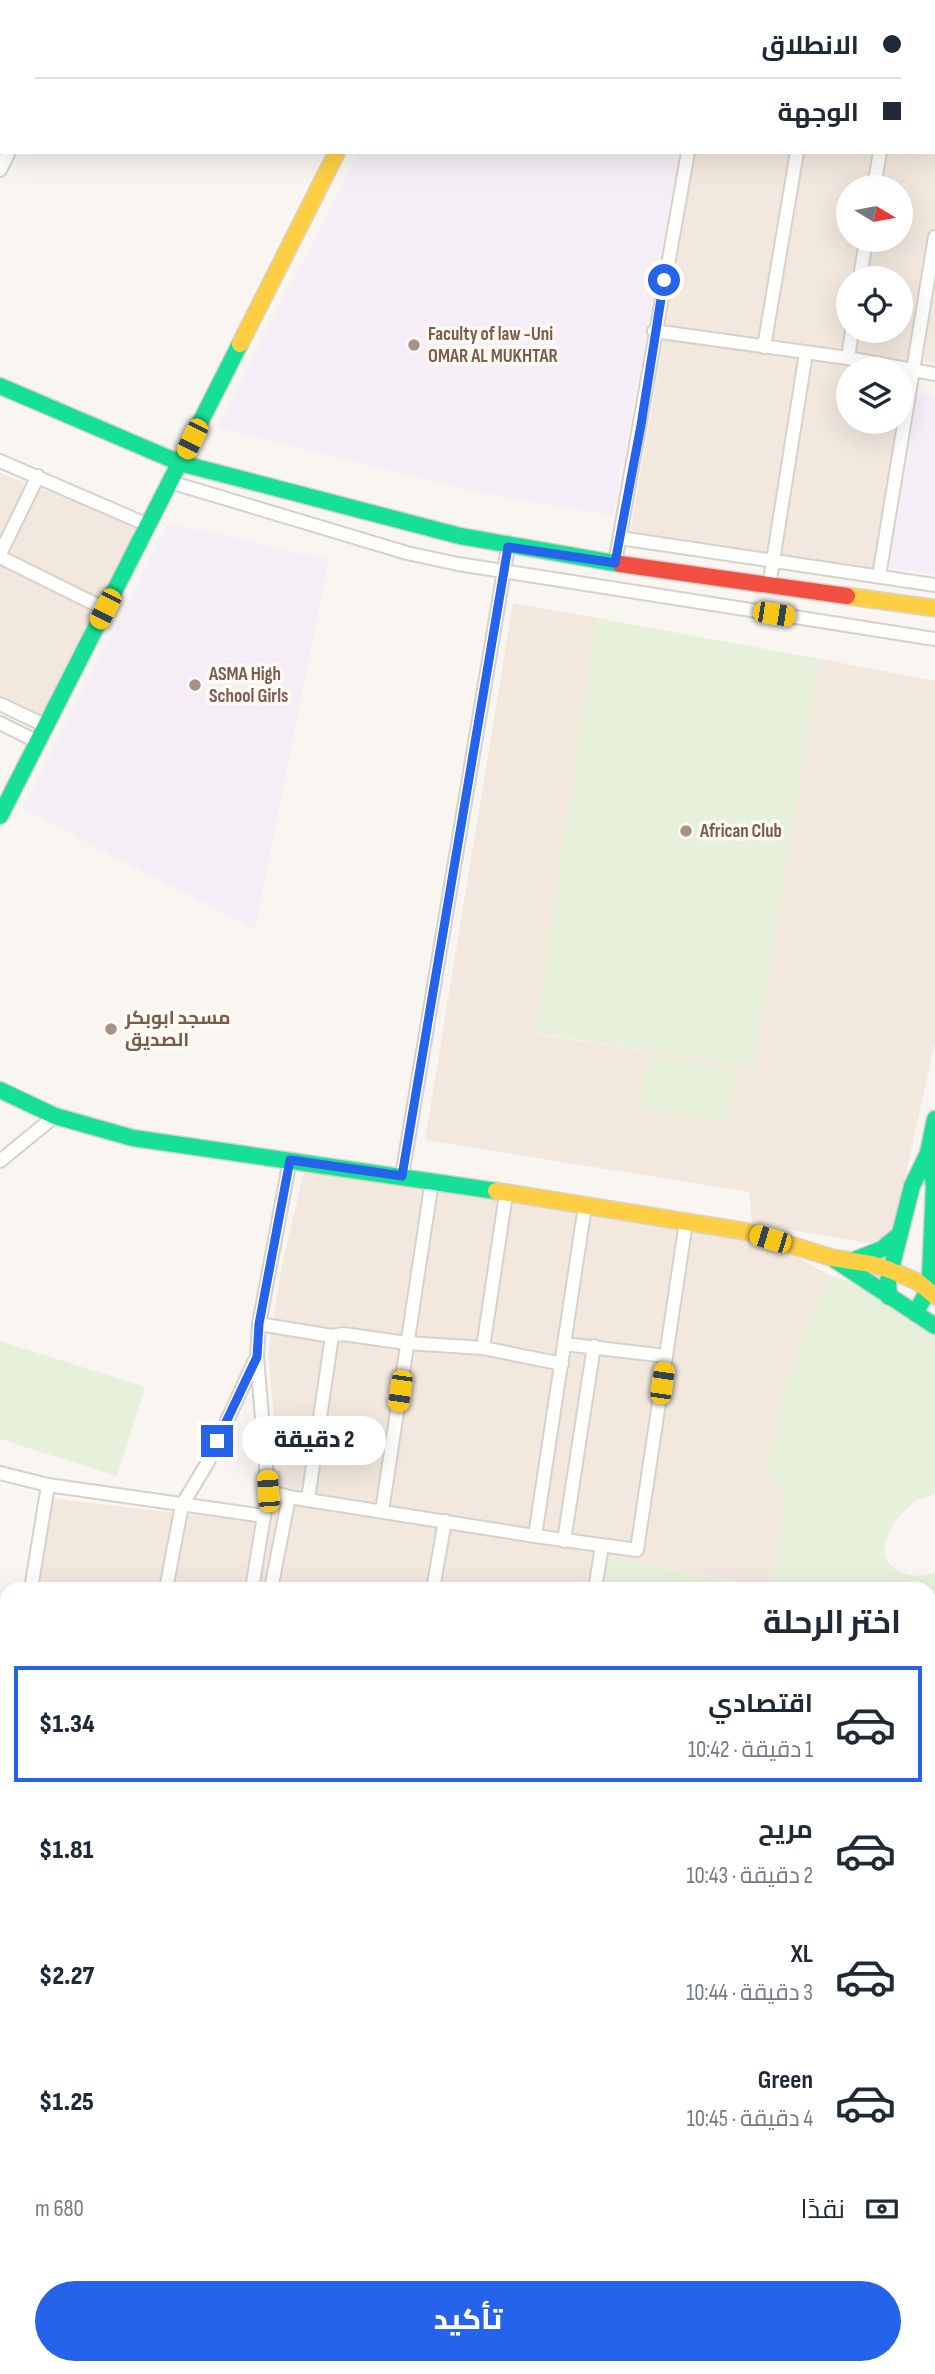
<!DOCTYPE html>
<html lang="ar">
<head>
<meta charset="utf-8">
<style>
	body { margin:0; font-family:"Sofia Sans Condensed",Cairo,sans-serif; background:#f6f6f7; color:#1f2937; direction:rtl; height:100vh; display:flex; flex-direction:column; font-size:26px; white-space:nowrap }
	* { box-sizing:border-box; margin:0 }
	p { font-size:23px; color:#747a83 }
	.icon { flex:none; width:38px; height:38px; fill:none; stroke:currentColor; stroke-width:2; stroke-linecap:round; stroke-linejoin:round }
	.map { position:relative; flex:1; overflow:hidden; direction:ltr }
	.sheet { position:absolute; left:0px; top:1582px; width:936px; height:793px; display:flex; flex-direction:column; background:#fff; border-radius:21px 21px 0 0; box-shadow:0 7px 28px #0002; direction:rtl }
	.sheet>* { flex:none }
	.guide { position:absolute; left:0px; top:0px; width:936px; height:154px; box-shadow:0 7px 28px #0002; direction:rtl; display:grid; align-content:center; height:154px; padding:0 35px; background:#fff }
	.needle { width:46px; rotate:100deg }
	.controls { position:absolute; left:836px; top:175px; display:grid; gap:14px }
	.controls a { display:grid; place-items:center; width:77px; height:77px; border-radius:50%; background:#fff; box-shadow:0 7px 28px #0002; font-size:35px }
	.end { position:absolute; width:32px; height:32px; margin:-16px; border:9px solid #2563eb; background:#fff; box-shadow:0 0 0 4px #fff }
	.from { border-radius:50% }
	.bubble { position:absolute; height:49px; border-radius:24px; background:#fff; box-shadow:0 7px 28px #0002; font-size:23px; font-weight:800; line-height:49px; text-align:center; direction:rtl }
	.car { position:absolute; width:21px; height:42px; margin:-21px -10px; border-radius:9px; box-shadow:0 0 5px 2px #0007; background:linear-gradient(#f5c518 24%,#345 0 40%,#f5c518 0 76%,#345 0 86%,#f5c518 0) }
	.guide b { display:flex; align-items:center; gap:24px; height:66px; font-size:26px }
	.guide b+b { border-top:2px solid #e0e1e3 }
	.guide i { width:18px; height:18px; background:#1f2937 }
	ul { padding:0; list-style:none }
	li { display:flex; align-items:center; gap:21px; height:116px; margin:0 14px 10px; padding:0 21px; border:4px solid transparent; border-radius:0px }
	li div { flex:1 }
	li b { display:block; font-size:26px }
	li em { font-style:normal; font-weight:800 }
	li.active { border-color:#2563eb }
	li>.icon { width:63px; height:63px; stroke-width:1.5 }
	h2 { padding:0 35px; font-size:32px; line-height:84px }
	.pay { display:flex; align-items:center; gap:18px; height:77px; padding:0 35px; font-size:26px }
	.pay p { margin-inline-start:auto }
	.action { display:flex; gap:14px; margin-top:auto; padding:14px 35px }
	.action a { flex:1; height:80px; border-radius:42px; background:#2563eb; color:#fff; font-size:28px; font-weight:800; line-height:80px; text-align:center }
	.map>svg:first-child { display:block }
</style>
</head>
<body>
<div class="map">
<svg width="935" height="2374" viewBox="0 0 935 2374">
	<rect width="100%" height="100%" fill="#f9f5f0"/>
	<g fill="#f2e8de" fill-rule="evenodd">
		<polygon points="0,0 403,0 402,2 2,2 3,152 0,158"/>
		<polygon points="511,0 791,0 790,2 514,2"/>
		<path d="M935,3V364L906,359L901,393V369H849V422H897L874,568L630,533L696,152H934ZM849,187H901V240H849ZM849,278H901V331H849Z"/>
		<polygon points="0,473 138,526 43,722 0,699"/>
		<polygon points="513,603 597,618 536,1034 753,1068 820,659 935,681 935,1043 896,1218 889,1233 878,1241 867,1243 752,1223 749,1192 425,1140"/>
		<polygon points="305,1167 781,1247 828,1275 784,1385 767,1470 787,1493 769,1589 607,1556 602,1589 36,1589 50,1498 269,1524 279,1470 268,1354 281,1269"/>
		<polygon points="7,1784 7,2368 929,2368 929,1830 935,1835 935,2374 0,2374 0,1830"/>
	</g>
	<g fill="#f6eef6">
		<polygon points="359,152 680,152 613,515 487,494 217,428"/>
		<polygon points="918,393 935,396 935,575 887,567"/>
		<polygon points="169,523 329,560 255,929 22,809"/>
	</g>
	<g fill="#e7f0db">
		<polygon points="597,618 820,659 754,1068 535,1033"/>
		<polygon points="648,1056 737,1070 728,1122 640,1110"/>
		<path d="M828,1275L865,1286L935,1330V1494C928,1497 920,1498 914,1502C903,1511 892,1523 887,1537C875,1568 910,1583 935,1572V1754L929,1763V1589H769L787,1493L767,1470L784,1385Z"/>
		<polygon points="0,1341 145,1387 117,1476 0,1439"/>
		<polygon points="607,1556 766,1589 602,1589"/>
	</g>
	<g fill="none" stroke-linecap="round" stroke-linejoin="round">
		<g stroke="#d7d1cb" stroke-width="16">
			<g id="street">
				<polyline points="30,0 34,2"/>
				<polyline points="269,0 273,2"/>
				<polyline points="475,0 478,2"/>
				<polyline points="678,0 681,2"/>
				<polyline points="85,2 86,0"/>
				<polyline points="178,2 179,0"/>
				<polyline points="252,2 253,0"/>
				<polyline points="324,2 325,0"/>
				<polyline points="516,2 517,0"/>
				<polyline points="609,2 610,0"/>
				<polyline points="698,2 699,0"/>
				<polyline points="799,2 800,0"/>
				<polyline points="934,38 935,35"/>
				<polyline points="0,101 2,102"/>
				<polyline points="934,141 935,141"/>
				<polyline points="0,170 9,152"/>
				<polyline points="874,187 880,152"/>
				<polyline points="860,278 866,240"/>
				<polyline points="654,331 848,358 935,374"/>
				<polyline points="764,347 797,152"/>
				<polyline points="848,358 852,331"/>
				<polyline points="0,461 148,525"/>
				<polyline points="170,482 407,553 458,564 935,639"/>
				<polyline points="620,538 935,585"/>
				<polyline points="0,554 38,476"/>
				<polyline points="0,557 105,609"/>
				<polyline points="615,563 688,152"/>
				<polyline points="879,576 935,237"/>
				<polyline points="769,586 806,353"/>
				<polyline points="0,704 46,726"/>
				<polyline points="0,723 38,742"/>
				<polyline points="0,1161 55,1116"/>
				<polyline points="402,1176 508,547"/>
				<polyline points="259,1324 332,1336 343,1334 407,1343 483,1348 562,1364"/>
				<polyline points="564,1344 666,1356"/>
				<polyline points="483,1348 506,1194"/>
				<polyline points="0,1473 48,1485"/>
				<polyline points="268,1491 289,1497 535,1536 637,1550 686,1222"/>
				<polyline points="308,1499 332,1336"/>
				<polyline points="382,1511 432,1181"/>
				<polyline points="535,1536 585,1206"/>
				<polyline points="564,1541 594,1346"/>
				<polyline points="31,1589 48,1485 264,1516"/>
				<polyline points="166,1589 182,1505 208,1462 255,1360"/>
				<polyline points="252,1589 268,1491 257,1357 259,1324 290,1160"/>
				<polyline points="271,1589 289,1497"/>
				<polyline points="433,1589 445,1521"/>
				<polyline points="595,1589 602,1546"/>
				<polyline points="0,1661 7,1662"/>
				<polyline points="0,1785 7,1740"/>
				<polyline points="0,1876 7,1877"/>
				<polyline points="929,2000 935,1989"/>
				<polyline points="0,2020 7,2021"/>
				<polyline points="929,2026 935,2029"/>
				<polyline points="929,2089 935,2093"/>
				<polyline points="929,2251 935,2255"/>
				<polyline points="0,2252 7,2253"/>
				<polyline points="399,2368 407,2374"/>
				<polyline points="40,2374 41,2368"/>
				<polyline points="145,2374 146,2368"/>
				<polyline points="210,2374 211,2368"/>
				<polyline points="270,2374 271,2368"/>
				<polyline points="454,2374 462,2368"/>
				<polyline points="722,2374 724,2368"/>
			</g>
		</g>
		<g stroke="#d9d2cb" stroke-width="19">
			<g id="fast">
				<polyline points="414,2 415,0"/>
				<polyline points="0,386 180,463 460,536 620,564"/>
				<polyline points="0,816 240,344"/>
				<polyline points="0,1090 55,1116 133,1138 496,1191"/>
				<polyline points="835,1260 935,1326"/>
				<polyline points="854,1260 882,1249 900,1234"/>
				<polyline points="889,1297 888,1281 912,1186 928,1153 935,1119"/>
				<polyline points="915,1313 924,1298 930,1276 934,1186 928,1153"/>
			</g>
		</g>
		<g stroke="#d9d2cb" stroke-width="19">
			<g id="slow">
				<polyline points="240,344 337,152"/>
				<polyline points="847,596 935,608"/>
				<polyline points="496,1191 749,1232 833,1258 871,1264 890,1270 918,1282 935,1296"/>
			</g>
		</g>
		<g stroke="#d9d2cb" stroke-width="19">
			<polyline id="jam" points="620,564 847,596"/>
		</g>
		<use href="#street" stroke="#fefefd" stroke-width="12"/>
		<use href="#fast" stroke="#16e098" stroke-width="16"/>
		<use href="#slow" stroke="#ffcf43" stroke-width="16"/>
		<use href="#jam" stroke="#f24e42" stroke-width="16"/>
	</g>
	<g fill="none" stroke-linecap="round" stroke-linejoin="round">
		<polyline stroke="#2563eb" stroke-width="9" points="217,1441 257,1357 259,1324 290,1160 402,1176 508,547 615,563 641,425 664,280"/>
	</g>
	<g fill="#a69286" stroke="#fffaf3" stroke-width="2.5">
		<circle cx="414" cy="345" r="7"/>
		<circle cx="195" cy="685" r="7"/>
		<circle cx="686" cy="831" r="7"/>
		<circle cx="111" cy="1029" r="7"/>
	</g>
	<g text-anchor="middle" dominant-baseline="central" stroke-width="7" stroke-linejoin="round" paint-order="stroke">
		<g font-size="19" font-weight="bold" fill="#7a5c4d" stroke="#fffaf3" text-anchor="start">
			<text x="428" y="334">Faculty of law -Uni<tspan x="428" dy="22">OMAR AL MUKHTAR</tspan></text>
			<text x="209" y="674">ASMA High<tspan x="209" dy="22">School Girls</tspan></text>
			<text x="700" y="831">African Club</text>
			<text x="125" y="1018">مسجد ابوبكر<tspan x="125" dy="22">الصديق</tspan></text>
		</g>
	</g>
</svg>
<div class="controls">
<a><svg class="needle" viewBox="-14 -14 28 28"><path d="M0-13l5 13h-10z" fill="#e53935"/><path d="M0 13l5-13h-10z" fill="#747a83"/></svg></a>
<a><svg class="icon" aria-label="locate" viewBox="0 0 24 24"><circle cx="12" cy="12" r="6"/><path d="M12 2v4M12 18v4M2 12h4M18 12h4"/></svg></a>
<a><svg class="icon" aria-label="layers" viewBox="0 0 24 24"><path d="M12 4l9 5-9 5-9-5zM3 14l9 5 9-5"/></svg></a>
</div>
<i class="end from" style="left:664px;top:280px"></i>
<i class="end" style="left:217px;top:1441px"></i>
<div class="bubble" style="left:242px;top:1416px;width:144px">2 دقيقة</div>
<i class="car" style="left:192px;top:439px;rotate:207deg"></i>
<i class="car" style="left:105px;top:609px;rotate:207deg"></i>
<i class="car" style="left:774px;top:614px;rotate:99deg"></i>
<i class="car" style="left:770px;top:1239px;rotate:287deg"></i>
<i class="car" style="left:662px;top:1383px;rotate:8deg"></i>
<i class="car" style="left:400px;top:1391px;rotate:188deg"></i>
<i class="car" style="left:268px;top:1491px;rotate:356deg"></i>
<div class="guide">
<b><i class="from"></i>الانطلاق</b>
<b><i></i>الوجهة</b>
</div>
<section class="sheet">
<h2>اختر الرحلة</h2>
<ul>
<li class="active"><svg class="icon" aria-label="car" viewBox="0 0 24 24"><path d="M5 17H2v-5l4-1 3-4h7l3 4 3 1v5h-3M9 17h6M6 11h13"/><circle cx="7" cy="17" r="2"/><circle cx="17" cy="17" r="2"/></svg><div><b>اقتصادي</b><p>1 دقيقة · 10:42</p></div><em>$1.34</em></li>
<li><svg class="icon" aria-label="car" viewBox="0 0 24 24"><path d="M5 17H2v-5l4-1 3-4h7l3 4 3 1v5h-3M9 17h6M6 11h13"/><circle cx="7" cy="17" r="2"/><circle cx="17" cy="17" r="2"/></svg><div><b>مريح</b><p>2 دقيقة · 10:43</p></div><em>$1.81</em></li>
<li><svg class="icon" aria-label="car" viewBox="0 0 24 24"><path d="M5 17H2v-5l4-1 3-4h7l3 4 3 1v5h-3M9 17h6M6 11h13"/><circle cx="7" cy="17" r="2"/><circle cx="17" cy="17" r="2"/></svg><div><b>XL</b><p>3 دقيقة · 10:44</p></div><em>$2.27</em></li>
<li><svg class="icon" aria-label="car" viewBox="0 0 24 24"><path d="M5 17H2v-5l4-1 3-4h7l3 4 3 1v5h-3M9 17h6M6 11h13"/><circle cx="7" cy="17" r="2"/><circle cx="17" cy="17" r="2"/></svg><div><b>Green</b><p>4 دقيقة · 10:45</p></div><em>$1.25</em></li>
</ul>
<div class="pay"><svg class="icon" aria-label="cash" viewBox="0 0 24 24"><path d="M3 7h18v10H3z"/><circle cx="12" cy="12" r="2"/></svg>نقدًا<p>680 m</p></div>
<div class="action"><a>تأكيد</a></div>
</section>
</div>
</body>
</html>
